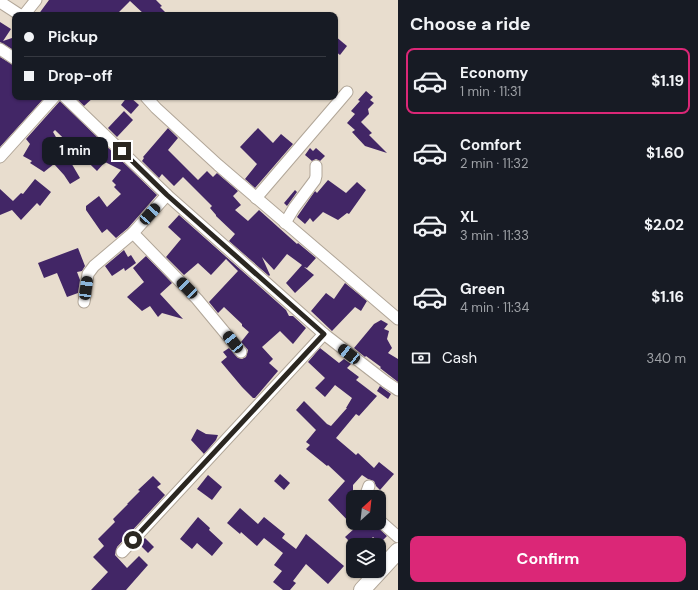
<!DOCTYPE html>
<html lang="en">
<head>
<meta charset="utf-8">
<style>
	body { margin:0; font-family:"DM Sans",sans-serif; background:#20242c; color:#f1f3f6; height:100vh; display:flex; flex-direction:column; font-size:15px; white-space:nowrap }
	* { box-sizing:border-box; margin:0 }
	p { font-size:13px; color:#9ea1a6 }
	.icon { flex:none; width:22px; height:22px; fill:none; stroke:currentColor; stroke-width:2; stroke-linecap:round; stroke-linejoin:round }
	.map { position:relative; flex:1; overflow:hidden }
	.details { display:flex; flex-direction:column; background:#171b24; width:300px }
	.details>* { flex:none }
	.banner { position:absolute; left:12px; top:12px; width:326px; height:88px; border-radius:8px; box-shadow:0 1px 3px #0004; display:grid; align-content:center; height:88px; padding:0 12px; background:#171b24 }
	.needle { width:26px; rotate:27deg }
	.controls { position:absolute; left:346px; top:490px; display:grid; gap:8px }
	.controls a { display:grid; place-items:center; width:40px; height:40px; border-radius:8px; background:#171b24; box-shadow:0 1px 3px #0004; font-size:20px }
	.end { position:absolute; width:18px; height:18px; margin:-9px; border:5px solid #2b2721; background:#fff; box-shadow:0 0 0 2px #fff }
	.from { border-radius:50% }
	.bubble { position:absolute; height:28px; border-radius:8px; background:#171b24; box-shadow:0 1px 3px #0004; font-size:13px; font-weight:700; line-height:28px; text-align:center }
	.car { position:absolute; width:12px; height:24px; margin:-12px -6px; border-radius:5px; box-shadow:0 0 3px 1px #0007; background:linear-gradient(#222 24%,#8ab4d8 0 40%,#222 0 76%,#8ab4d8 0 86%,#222 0) }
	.banner b { display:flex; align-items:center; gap:14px; height:38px; font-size:15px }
	.banner b+b { border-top:1px solid #363941 }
	.banner i { width:10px; height:10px; background:#f1f3f6 }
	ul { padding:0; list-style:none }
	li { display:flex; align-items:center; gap:12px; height:66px; margin:0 8px 6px; padding:0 4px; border:2px solid transparent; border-radius:8px }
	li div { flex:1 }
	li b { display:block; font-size:15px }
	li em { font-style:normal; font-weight:700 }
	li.on { border-color:#db2777 }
	li>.icon { width:36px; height:36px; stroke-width:1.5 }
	h2 { padding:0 12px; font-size:18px; line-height:48px }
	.pay { display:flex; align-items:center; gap:10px; height:44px; padding:0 12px; font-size:15px }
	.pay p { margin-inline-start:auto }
	.action { display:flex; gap:8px; margin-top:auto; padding:8px 12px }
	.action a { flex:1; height:46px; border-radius:8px; background:#db2777; color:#fff; font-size:16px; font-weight:700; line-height:46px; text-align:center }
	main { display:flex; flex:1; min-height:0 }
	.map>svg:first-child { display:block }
</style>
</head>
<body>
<main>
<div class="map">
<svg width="398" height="590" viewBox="0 0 398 590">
	<rect width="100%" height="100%" fill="#e8ddce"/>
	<g fill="#422666">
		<polygon points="49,0 156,0 162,6 160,7 168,15 145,15 130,1 116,15 38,15"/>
		<polygon points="0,22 11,29 3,41 15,37 15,51 0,42"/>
		<polygon points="335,36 347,46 340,55 335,51"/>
		<polygon points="0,57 15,66 15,97 45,97 0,147"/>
		<polygon points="366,91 373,97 370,100 374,103 368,109 369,114 361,122 372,133 369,135 387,153 365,146 352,132 355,130 347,123 355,114 351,111 360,101 358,100"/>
		<polygon points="79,97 94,97 84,106 77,99"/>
		<polygon points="127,97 130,97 139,105 131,114 121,105"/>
		<polygon points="60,101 157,195 128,228 116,238 107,229 102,233 86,210 86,206 99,196 107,207 121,194 114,187 116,185 112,181 121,170 105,162 97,171 55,130 53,132 80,178 70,184 64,175 54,164 44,172 30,163 32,161 23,156 30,144 26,139"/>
		<polygon points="124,111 133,120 117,137 108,128"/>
		<polygon points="168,128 178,138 168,150 198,180 207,171 213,177 217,173 238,191 233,196 241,205 235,210 248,221 259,210 297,244 298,243 316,258 307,268 304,267 314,275 295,293 286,283 302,265 287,254 274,270 262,257 270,275 269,276 229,241 235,234 216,216 216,215 210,208 212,206 183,177 174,186 162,174 159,178 142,161 144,158 143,157"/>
		<polygon points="258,128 273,143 281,134 293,144 255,188 245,179 257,164 240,147"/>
		<polygon points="310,148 313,151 316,148 325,156 320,161 316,159 312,161 305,155"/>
		<polygon points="35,179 51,192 40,206 37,203 21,220 12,210 0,215 0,189 13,201 21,193 23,194"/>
		<polygon points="328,180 346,193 357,182 366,190 349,214 347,213 338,220 323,212 313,222 310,218 305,224 297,217 315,191 317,193"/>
		<polygon points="295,190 297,192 287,206 284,203"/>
		<polygon points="179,215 286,310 289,316 293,316 306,328 293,344 280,331 262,347 273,359 269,363 278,371 255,398 253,398 242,387 221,362 227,357 223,352 229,348 238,358 242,359 246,357 248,350 241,342 249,332 242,326 242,324 224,307 218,313 209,302 238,271 226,259 211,275 198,263 184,275 166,257 181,239 168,227"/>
		<polygon points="78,248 85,266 82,271 77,272 80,280 78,293 67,297 57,273 44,278 38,263"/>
		<polygon points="124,250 128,257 131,255 136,263 125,271 124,268 112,276 105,266"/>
		<polygon points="146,256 172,283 160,294 183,319 162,313 158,317 150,306 142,311 127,297 144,282 133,268"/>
		<polygon points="345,283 367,301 361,311 355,307 332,331 311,311 326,293 334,299"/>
		<polygon points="381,320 388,324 384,329 389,331 387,339 392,348 388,353 398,359 398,382 380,368 381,367 366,356 365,357 354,348 374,324"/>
		<polygon points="320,348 339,363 344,359 351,364 347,368 359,377 356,380 377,396 359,416 356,414 336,438 356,455 358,453 374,468 379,462 394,474 380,490 376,486 374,481 368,479 362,475 353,485 353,523 373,523 387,536 380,543 373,537 365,545 353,545 345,537 355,528 328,500 345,481 328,465 327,466 306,449 310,445 306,442 316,430 296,410 304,401 327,424 331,426 347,408 346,408 352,398 335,385 325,397 315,388 325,378 308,362"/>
		<polygon points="380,386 391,394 388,399 377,391"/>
		<polygon points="197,429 206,434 218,435 216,440 204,454 191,440"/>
		<polygon points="280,474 290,483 284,490 274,481"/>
		<polygon points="208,475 222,487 212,500 197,489"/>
		<polygon points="153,476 161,484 157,487 165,495 117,547 115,555 127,568 139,556 148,565 126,590 91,590 108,572 93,557 104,546 98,539 115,522 113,519 128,504 127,504 140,491 138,490"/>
		<polygon points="240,508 258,524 264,517 285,534 282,538 296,549 306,534 344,566 328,584 306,564 293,581 296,583 290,590 283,590 273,582 282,571 274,565 283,553 264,538 257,546 241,532 240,534 227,523"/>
		<polygon points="198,517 210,528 209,530 223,543 212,556 197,543 192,549 180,539"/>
		<polygon points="145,538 154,547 148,553 139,544"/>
	</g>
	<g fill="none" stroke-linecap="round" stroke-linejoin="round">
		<g stroke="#b1a698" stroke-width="13">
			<g id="minor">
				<polyline points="0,2 20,15"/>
				<polyline points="24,15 36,0"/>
				<polyline points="0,49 15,59"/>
				<polyline points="65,97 167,195 324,334 386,382 398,390"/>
				<polyline points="146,97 156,108 218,165 398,319"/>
				<polyline points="0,157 54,97"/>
				<polyline points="256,198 347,92"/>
				<polyline points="285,223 294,208 315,180 316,176 316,166"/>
				<polyline points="133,233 197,299 241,352"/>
				<polyline points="84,302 88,274 94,266 133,233 167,195"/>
				<polyline points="365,497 369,486"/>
				<polyline points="379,520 398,537"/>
				<polyline points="122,552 324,334"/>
			</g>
		</g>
		<g stroke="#b1a698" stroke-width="18">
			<polyline id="highway" points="362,590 398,551"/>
		</g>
		<use href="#minor" stroke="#fff" stroke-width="11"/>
		<use href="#highway" stroke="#fff" stroke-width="16"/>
	</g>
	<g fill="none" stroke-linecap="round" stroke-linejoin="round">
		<polyline stroke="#2b2721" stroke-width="5" points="122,151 167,195 324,334 133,540"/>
	</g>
</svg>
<div class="controls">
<a><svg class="needle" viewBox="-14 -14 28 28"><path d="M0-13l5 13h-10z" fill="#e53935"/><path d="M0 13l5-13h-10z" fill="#9ea1a6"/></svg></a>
<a><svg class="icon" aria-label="layers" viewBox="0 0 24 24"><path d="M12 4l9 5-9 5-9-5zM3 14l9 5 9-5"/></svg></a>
</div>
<i class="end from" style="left:133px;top:540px"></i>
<i class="end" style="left:122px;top:151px"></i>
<div class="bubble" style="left:42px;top:137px;width:66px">1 min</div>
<i class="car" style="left:150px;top:214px;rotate:42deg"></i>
<i class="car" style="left:86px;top:288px;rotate:8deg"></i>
<i class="car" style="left:187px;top:288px;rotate:316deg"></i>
<i class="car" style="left:233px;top:342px;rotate:321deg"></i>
<i class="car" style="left:349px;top:354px;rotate:308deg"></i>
<div class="banner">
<b><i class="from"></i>Pickup</b>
<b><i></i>Drop-off</b>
</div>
</div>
<section class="details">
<h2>Choose a ride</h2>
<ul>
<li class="on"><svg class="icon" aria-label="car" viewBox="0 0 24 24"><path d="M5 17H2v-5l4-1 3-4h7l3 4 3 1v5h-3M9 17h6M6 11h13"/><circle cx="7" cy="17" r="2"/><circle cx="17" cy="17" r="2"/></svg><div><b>Economy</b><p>1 min · 11:31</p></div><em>$1.19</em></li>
<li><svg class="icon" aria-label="car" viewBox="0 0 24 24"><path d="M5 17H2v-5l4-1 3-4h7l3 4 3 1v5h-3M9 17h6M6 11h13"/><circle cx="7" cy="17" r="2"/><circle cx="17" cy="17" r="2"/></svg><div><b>Comfort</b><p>2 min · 11:32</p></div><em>$1.60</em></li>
<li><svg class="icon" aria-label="car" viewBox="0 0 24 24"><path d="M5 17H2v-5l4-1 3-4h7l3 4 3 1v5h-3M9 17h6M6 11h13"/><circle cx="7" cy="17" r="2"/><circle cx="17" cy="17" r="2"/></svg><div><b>XL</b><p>3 min · 11:33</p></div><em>$2.02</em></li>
<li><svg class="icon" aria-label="car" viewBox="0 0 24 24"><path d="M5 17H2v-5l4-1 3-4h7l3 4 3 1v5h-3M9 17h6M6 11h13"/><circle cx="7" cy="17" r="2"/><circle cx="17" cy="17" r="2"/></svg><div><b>Green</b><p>4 min · 11:34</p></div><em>$1.16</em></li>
</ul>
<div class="pay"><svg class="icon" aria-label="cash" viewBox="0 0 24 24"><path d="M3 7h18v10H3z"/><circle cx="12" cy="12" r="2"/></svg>Cash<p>340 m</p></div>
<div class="action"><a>Confirm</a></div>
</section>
</main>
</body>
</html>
